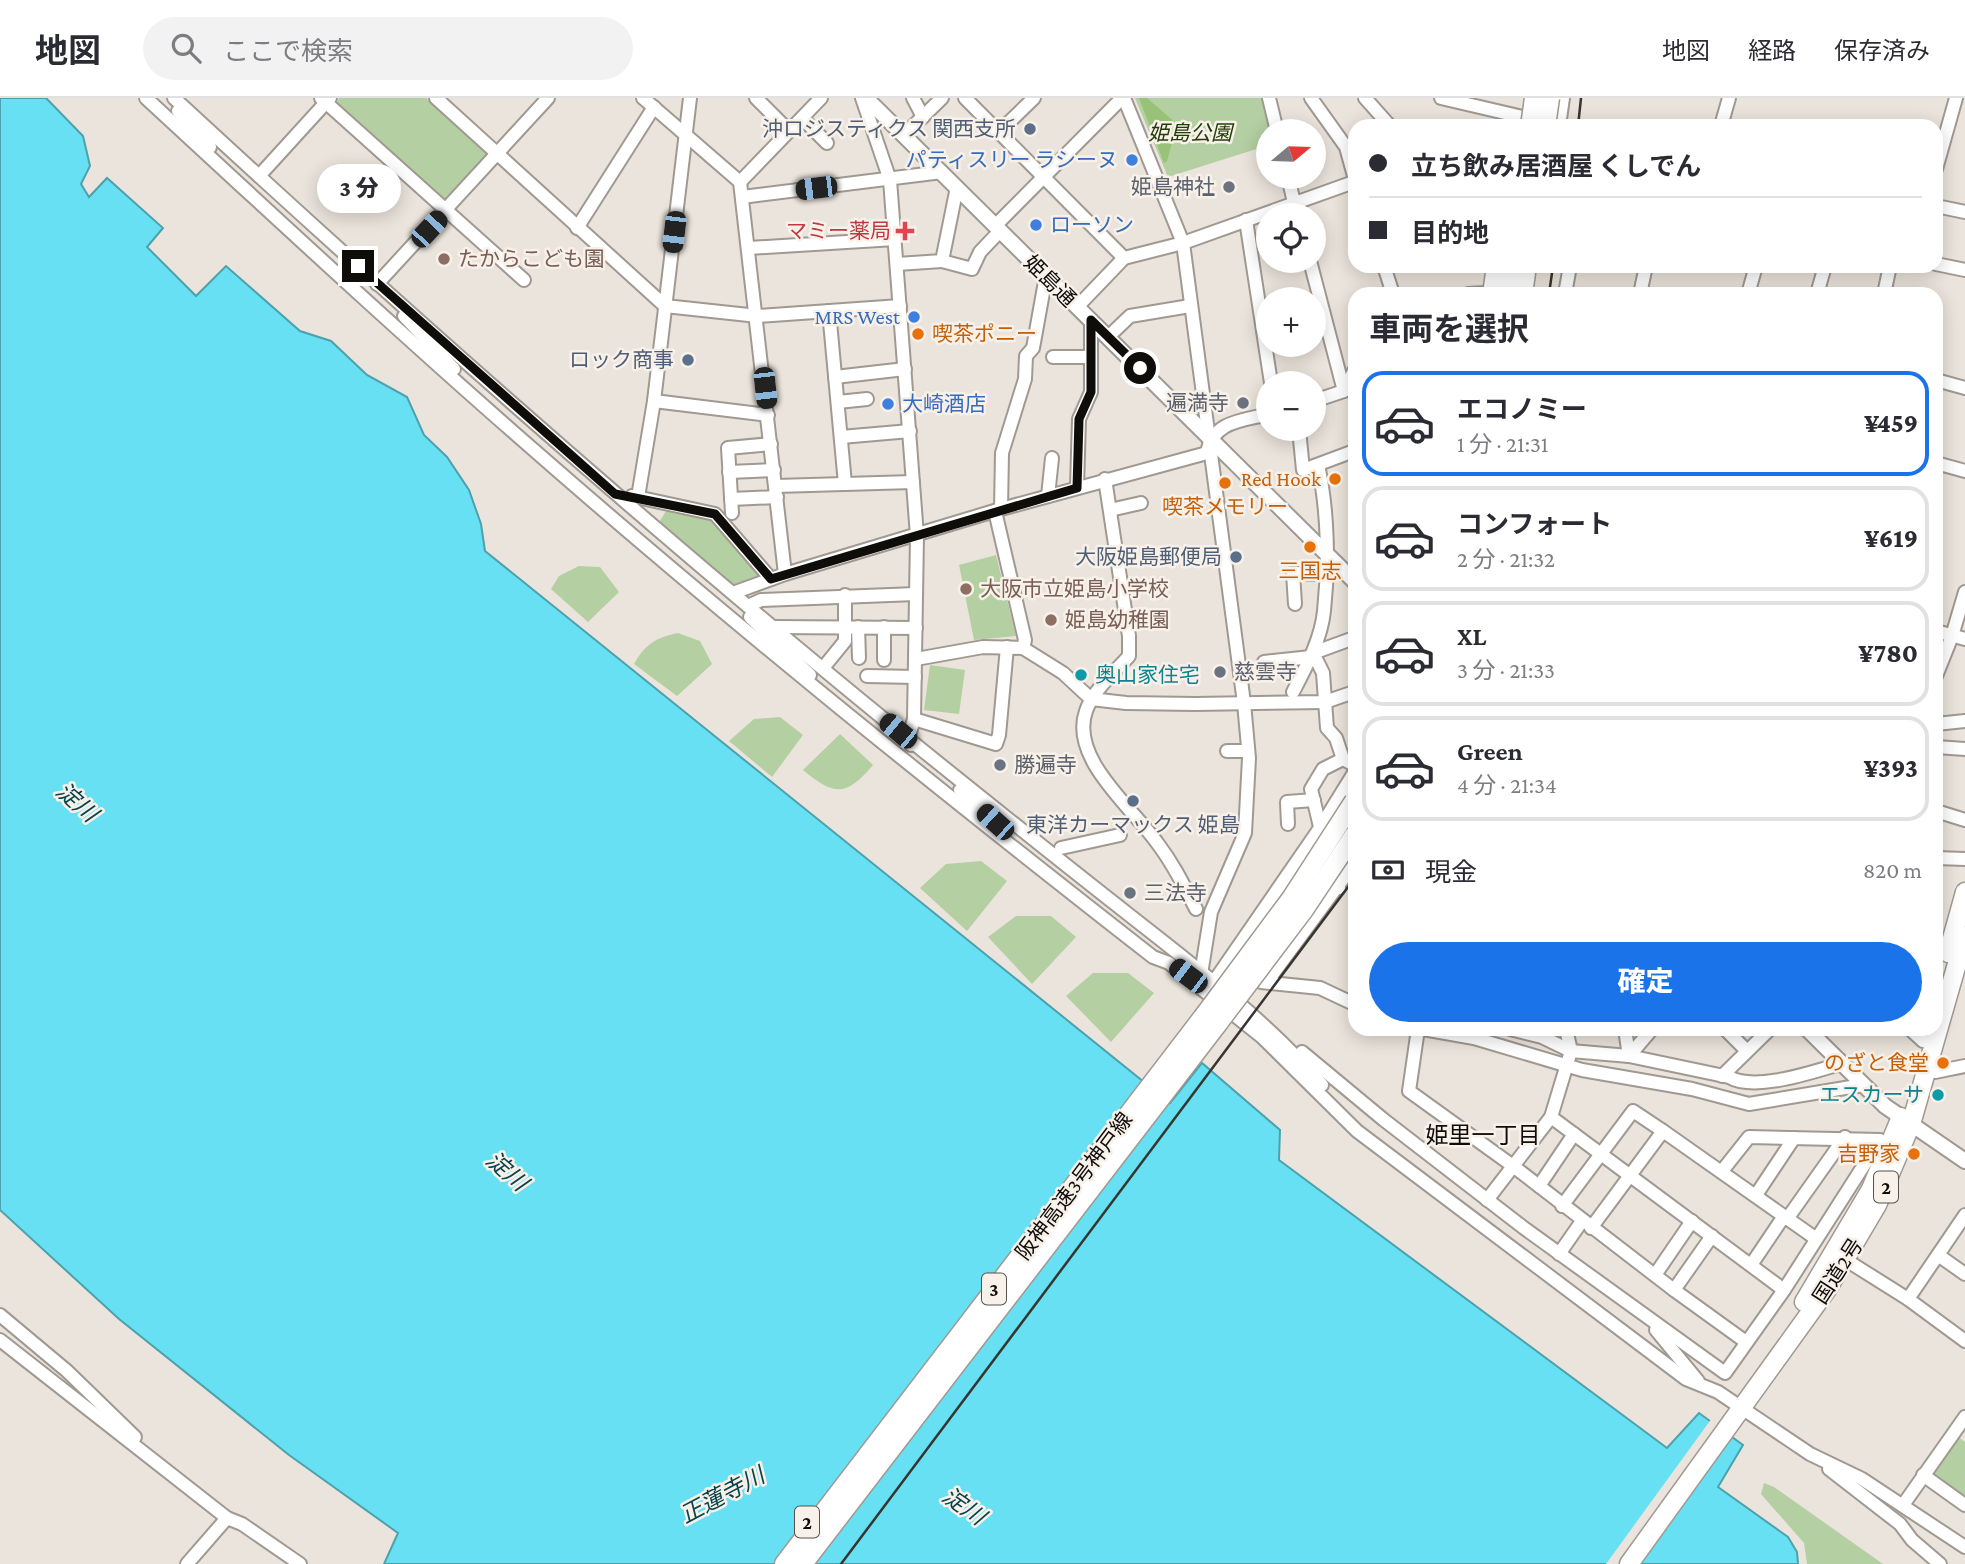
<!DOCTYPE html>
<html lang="ja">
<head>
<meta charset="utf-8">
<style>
	body { margin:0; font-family:"Crimson Pro","Noto Sans JP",serif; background:#f2f2f3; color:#2b2b33; height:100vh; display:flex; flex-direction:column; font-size:26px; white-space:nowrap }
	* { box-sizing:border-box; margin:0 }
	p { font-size:23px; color:#7c7c81 }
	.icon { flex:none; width:38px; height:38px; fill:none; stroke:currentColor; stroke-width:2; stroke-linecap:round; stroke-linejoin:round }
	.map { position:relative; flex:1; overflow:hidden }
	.details { position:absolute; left:1348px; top:189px; width:595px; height:749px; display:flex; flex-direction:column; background:#fff; border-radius:21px; box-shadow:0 4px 18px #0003 }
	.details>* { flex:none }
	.top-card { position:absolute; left:1348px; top:21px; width:595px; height:154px; border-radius:21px; box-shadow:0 4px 18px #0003; display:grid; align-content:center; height:154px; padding:0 21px; background:#fff }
	.needle { width:46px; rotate:71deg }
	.tools { position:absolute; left:1256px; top:21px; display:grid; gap:14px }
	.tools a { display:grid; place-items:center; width:70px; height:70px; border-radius:50%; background:#fff; box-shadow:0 4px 18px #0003; font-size:35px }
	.end { position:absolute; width:32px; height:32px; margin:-16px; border:9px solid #0f0d0a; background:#fff; box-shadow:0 0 0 4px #fff }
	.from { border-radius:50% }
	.bubble { position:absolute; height:49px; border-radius:24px; background:#fff; box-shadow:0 4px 18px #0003; font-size:23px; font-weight:800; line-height:49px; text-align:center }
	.car { position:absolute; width:21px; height:42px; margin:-21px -10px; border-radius:9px; box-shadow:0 0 5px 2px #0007; background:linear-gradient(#222 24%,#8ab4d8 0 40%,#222 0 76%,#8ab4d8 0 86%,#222 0) }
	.top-card b { display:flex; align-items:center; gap:24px; height:66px; font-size:26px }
	.top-card b+b { border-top:2px solid #e1e1e2 }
	.top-card i { width:18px; height:18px; background:#2b2b33 }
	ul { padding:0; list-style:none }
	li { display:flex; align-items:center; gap:21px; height:105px; margin:0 14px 10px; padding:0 7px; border:4px solid #e1e1e2; border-radius:21px }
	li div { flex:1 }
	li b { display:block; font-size:26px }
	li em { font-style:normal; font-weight:800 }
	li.current { border-color:#1a73e8 }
	li>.icon { width:63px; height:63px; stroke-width:1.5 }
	h2 { padding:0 21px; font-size:32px; line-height:84px }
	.pay { display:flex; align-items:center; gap:18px; height:77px; padding:0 21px; font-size:26px }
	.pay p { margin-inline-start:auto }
	.primary-button { display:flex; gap:14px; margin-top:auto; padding:14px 21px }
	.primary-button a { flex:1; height:80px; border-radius:42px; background:#1a73e8; color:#fff; font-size:28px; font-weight:800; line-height:80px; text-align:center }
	header { display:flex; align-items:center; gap:42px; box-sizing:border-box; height:98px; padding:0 35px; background:#fff; border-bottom:2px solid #e1e1e2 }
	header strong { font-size:33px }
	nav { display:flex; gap:38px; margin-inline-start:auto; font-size:24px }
	.search { width:490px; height:63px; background:#f2f2f3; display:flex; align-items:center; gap:18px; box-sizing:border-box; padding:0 24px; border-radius:38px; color:#7c7c81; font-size:26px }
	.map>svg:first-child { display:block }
</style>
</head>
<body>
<header>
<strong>地図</strong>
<div class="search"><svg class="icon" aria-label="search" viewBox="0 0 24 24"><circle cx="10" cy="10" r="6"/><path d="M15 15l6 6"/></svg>ここで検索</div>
<nav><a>地図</a><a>経路</a><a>保存済み</a></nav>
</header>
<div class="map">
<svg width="1965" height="1466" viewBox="0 0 1965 1466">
	<rect width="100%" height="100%" fill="#ebe4dc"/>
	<g fill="#b4cfa2">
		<polygon points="339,0 426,0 485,53 485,59 446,103 440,103 336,8"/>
		<polygon points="1135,0 1261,0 1271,33 1269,47 1168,79"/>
		<polygon points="668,410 712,421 764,479 730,492 656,429"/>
		<polygon points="996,457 1016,538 974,542 959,467"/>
		<polygon points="579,468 600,469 619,494 588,524 551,491 559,478"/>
		<path d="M678,535L700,543L712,566L677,598L634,566C645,546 657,539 678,535Z"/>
		<polygon points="930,567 965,572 959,616 924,612"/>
		<polygon points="780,619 803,637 772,679 729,643 754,621"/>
		<path d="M840,636L873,667C846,699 834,698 803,672Z"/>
		<polygon points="981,763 1007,783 967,833 920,790 946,766"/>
		<polygon points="1016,818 1051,818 1076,839 1032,886 988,839"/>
		<polygon points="1093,875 1128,875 1154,895 1111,944 1066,898"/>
		<polygon points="1957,1338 1965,1344 1965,1402 1930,1377"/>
		<polygon points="1764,1385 1774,1389 1883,1466 1807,1466 1804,1445 1761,1396"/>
	</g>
	<polygon fill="#97c278" points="1139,0 1147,0 1177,26 1167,63 1164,65"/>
	<polygon fill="#66e0f2" stroke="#4ca1ac" stroke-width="2" points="0,0 46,0 83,38 90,68 81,86 89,99 107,80 163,130 147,149 196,198 226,168 300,233 331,243 367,277 407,299 424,337 447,359 469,392 481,426 485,453 1170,1005 1202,965 1280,1032 1279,1062 1667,1350 1699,1315 1743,1347 1718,1389 1788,1439 1797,1454 1798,1466 384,1466 398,1435 289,1357 119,1221 0,1112"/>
	<polygon fill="#ebe4dc" points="1712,1320 1733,1336 1640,1466 1606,1466"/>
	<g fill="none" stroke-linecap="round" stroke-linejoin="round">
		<g stroke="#a09992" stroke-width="16">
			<g id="minor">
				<path d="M146,0C275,119 403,238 535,353C736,529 943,695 1153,859L1169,865L1262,939L1357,1033L1686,1281L1718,1294L1810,1356L1862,1381L1965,1449"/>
				<path d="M174,0C409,217 648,429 896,631C973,693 1050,755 1128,816C1195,869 1266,922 1322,987"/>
				<polyline points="321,0 524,182"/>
				<polyline points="436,0 665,208 758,218 900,208"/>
				<polyline points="643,0 740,84 785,476"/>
				<polyline points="756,0 789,33"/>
				<polyline points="862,0 890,82 917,438 914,621 908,641 911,647"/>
				<polyline points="913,0 923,19"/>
				<polyline points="965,0 1124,160 1183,145 1354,84"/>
				<polyline points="1124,0 1183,145 1244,605 1249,660 1245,735 1211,814 1201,876"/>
				<polyline points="1269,0 1277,33"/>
				<polyline points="1311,0 1346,49 1354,78"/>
				<polyline points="1365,0 1390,28"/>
				<polyline points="1441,0 1561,28"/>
				<polyline points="178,13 210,49"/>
				<polyline points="802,20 827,45"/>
				<polyline points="1559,28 1563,0"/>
				<polyline points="1721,28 1729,0"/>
				<polyline points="999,34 1034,0"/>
				<polyline points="904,37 942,0"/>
				<polyline points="1936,71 1956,0"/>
				<polyline points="259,78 330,0"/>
				<polyline points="1288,79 1297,117"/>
				<polyline points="740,84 821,0"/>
				<polyline points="742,99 942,74"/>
				<polyline points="1936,108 1965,114"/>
				<polyline points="1246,122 1271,285"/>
				<polyline points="995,128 1122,0"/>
				<polyline points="577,130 654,9"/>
				<polyline points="749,150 895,141"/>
				<polyline points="942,163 972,171 980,154 1000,133"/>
				<polyline points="1310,163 1344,293"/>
				<polyline points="897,166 942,163 957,89"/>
				<polyline points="1936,166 1965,172"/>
				<polyline points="1384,168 1393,196"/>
				<polyline points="377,186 548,0"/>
				<polyline points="1468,196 1485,195"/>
				<polyline points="1565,196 1570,168"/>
				<polyline points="1640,196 1646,168"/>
				<polyline points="1748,196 1756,168"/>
				<polyline points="1817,196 1825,168"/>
				<polyline points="1884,196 1890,168"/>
				<polyline points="1077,209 1124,160"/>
				<polyline points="829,213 845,386"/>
				<polyline points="404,218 454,271"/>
				<polyline points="1108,239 1130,218 1190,208"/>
				<polyline points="1053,259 1091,259"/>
				<polyline points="835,279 905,271"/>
				<polyline points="1936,282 1965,290"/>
				<polyline points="654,303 768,317"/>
				<polyline points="1314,303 1344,293 1354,273"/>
				<polyline points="838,304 867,301"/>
				<polyline points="1299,331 1303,372 1354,353"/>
				<polyline points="841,339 910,333"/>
				<polyline points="1936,365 1965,373"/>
				<polyline points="729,374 774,372"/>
				<path d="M1105,381L1129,538V558C1115,574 1093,592 1086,613C1069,661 1134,711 1158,746C1174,767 1184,788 1196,811"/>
				<polyline points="776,388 913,384"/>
				<polyline points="1077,389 1079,321 1091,294 1091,222"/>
				<polyline points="632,398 715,416 771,481"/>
				<polyline points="1048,398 1052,360"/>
				<polyline points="638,399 654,303 690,0"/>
				<polyline points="731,401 777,399"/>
				<polyline points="1001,411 1002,355 1025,281 1026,258 1033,250 1046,178"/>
				<polyline points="1110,412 1141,405"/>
				<polyline points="995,413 1025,542 1023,550"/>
				<polyline points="732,415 728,350 771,346"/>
				<path d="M733,495L785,476L1001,411L1207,355C1213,323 1241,323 1269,316"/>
				<polyline points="1295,506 1293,475 1325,476"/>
				<polyline points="748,508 761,502 916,496"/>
				<polyline points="750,519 810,577"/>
				<polyline points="774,529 916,530"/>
				<polyline points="858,529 859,560"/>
				<polyline points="884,529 884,562"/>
				<polyline points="1936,533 1965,541"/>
				<polyline points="1354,540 1313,555 1323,575 1327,630 1336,640 1343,661 1354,667"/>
				<polyline points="916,561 983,549 1023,550 1063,575 1091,601 1126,605 1195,606 1325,604 1354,594"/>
				<polyline points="1264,564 1311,559"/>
				<polyline points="823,570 845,543 845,497"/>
				<polyline points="867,578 915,579"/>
				<polyline points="1936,578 1952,538 1965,494"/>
				<path d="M1293,594C1306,569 1321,542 1324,513C1329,467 1328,412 1318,367"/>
				<polyline points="914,621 996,646 999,637 1007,549"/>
				<polyline points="1936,626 1965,623"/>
				<polyline points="1936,649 1965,651"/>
				<polyline points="1227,653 1248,653"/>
				<polyline points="960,692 994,724 1003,736"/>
				<polyline points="1936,713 1965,722"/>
				<polyline points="1288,726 1287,704 1314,702"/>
				<polyline points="1321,733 1311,691 1323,671 1343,661"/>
				<polyline points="1061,750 1120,737"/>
				<polyline points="1936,760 1965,761"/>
				<polyline points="1332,767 1339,790"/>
				<polyline points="1261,884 1320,890 1354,906"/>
				<polyline points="1267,884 1354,766"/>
				<polyline points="1213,885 1320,730 1354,675"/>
				<polyline points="1418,931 1409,993 1513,1068 1674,1192 1712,1138"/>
				<polyline points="1423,931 1474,940 1582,972 1692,991 1749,1006 1863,987"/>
				<path d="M1510,931L1542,939L1571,953L1629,958L1729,979C1755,994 1812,974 1840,966"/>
				<polyline points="1625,931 1629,958"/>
				<polyline points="1725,931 1747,953"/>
				<polyline points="1910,931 1923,943"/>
				<polyline points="1302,954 1384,1022 1524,1130 1725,1275 1784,1192 1880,1042 1749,1039 1722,1073"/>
				<polyline points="1629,958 1652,931"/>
				<polyline points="1935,974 1965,968"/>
				<polyline points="1722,978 1770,931"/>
				<polyline points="1551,1019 1784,1192"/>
				<polyline points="1539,1088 1574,1036"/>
				<polyline points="1756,1097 1794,1040"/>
				<polyline points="1487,1102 1551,1019 1571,953 1566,931"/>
				<polyline points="1562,1108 1633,1013 1663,1033"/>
				<polyline points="1787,1121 1845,1039"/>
				<polyline points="1591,1130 1663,1033 1815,1140"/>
				<polyline points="1559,1156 1582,1123"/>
				<polyline points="1938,1157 1965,1176"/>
				<polyline points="1846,1162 1908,1201 1965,1243"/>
				<polyline points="1751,1167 1784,1118"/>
				<polyline points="1655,1177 1692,1123"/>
				<polyline points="1674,1192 1746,1244"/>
				<polyline points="1908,1201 1965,1117"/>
				<polyline points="0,1217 67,1273 135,1339"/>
				<polyline points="1656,1232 1698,1283"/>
				<polyline points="0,1242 227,1420 242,1426 300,1466"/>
				<polyline points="1829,1371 1900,1426 1912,1442 1940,1466"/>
				<polyline points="1923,1377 1965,1407"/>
				<polyline points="1903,1407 1965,1319"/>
				<polyline points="187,1466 227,1420"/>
			</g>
		</g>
		<g stroke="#a09992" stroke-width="18">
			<g id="major">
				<polyline points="866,0 1354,483"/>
				<polyline points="1807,931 1885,1008 1965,1063"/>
			</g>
		</g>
		<g stroke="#a09992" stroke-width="21">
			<g id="highway">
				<polyline points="1492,196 1496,168"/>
				<polyline points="1506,196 1510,168"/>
				<polyline points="1523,196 1527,168"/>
				<polyline points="1948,855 1965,794"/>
				<polyline points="1804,1204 1871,1091 1901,1019"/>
				<polyline points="784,1466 1205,916"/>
				<polyline points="803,1466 1217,927"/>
				<polyline points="1629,1466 1828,1190 1877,1107 1911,1026 1965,838"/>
			</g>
		</g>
		<use href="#minor" stroke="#fff" stroke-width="12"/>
		<use href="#major" stroke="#fff" stroke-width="14"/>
		<use href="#highway" stroke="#fff" stroke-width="18"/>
		<g stroke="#383531" stroke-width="2.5">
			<polyline points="1578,28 1581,0"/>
			<polyline points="1549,196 1553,168"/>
			<polyline points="841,1466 1354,781"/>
		</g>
		<g stroke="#a09992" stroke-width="21" stroke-linecap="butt">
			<g id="highway-bridge">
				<polyline points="1530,28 1534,0"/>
				<polyline points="1546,28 1550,0"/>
				<polyline points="1205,916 1292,799 1354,703"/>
				<polyline points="1217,927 1304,812 1354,737"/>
			</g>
		</g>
		<use href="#highway-bridge" stroke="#fff" stroke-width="18"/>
	</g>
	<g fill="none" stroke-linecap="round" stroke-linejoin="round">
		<polyline stroke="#0f0d0a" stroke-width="9" points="358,168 615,396 715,416 771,481 1077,390 1079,321 1091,294 1091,222 1140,270"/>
	</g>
	<g fill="#5c6f8a" stroke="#f8f1e9" stroke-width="2.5">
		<circle cx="1030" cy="31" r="7"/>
		<circle cx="688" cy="262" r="7"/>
		<circle cx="1236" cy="459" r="7"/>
		<circle cx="1133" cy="703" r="7"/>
	</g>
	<g fill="#3f7fe0" stroke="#f8f1e9" stroke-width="2.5">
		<circle cx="1132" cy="62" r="7"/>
		<circle cx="1036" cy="127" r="7"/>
		<circle cx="914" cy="219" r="7"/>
		<circle cx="888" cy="306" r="7"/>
	</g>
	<g fill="#6b7280" stroke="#f8f1e9" stroke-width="2.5">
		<circle cx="1229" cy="89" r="7"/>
		<circle cx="1243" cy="305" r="7"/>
		<circle cx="1220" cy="574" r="7"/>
		<circle cx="1000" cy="667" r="7"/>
		<circle cx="1130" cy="795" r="7"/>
	</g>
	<path fill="#e0444e" stroke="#f8f1e9" stroke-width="2.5" d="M901.5 122.5h7v7h7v7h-7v7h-7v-7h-7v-7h7z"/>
	<g fill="#8d6e63" stroke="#f8f1e9" stroke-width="2.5">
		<circle cx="444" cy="161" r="7"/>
		<circle cx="966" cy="491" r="7"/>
		<circle cx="1051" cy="522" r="7"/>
	</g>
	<g fill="#e8710a" stroke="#f8f1e9" stroke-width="2.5">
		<circle cx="918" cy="236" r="7"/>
		<circle cx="1335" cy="381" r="7"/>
		<circle cx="1225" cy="385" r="7"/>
		<circle cx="1310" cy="449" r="7"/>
		<circle cx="1943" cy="965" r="7"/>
		<circle cx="1914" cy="1056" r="7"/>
	</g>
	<g fill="#0f9aa8" stroke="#f8f1e9" stroke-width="2.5">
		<circle cx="1081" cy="577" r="7"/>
		<circle cx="1938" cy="997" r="7"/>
	</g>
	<g text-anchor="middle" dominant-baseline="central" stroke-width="5" stroke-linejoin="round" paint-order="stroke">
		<g fill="#f8f1e9" stroke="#55514d" stroke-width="2">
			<rect x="1874" y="1073.5" width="24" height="31" rx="5"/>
			<rect x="982" y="1175.5" width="24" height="31" rx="5"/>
			<rect x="795" y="1408.5" width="24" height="31" rx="5"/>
		</g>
		<g font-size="19" font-weight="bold" fill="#0f0d0a">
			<text x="1886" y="1089">2</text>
			<text x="994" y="1191">3</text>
			<text x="807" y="1424">2</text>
		</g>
		<g font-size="21" fill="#4e5e75" stroke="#f8f1e9" text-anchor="end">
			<text x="1016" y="31">沖ロジスティクス 関西支所</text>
			<text x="674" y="262">ロック商事</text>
			<text x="1222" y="459">大阪姫島郵便局</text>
			<text x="1133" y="727" text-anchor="middle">東洋カーマックス 姫島</text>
		</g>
		<g font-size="21" font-style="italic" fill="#223d07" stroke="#f8f1e9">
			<text x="1190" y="35">姫島公園</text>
		</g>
		<g font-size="21" fill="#366cbe" stroke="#f8f1e9" text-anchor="end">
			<text x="1118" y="62">パティスリー ラシーヌ</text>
			<text x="1050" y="127" text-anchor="start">ローソン</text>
			<text x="900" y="219">MRS West</text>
			<text x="902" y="306" text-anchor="start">大崎酒店</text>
		</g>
		<g font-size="21" fill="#5b616d" stroke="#f8f1e9" text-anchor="start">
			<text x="1215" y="89" text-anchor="end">姫島神社</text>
			<text x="1229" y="305" text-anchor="end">遍満寺</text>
			<text x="1234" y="574">慈雲寺</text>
			<text x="1014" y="667">勝遍寺</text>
			<text x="1144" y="795">三法寺</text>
		</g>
		<g font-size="21" fill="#be3a42" stroke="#f8f1e9" text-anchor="end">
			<text x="891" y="133">マミー薬局</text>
		</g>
		<g font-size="21" fill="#785e54" stroke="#f8f1e9" text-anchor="start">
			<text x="458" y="161">たからこども園</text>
			<text x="980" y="491">大阪市立姫島小学校</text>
			<text x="1065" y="522">姫島幼稚園</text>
		</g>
		<g font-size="21" fill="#0f0d0a" stroke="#f8f1e9">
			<text transform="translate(1050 183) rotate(45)">姫島通</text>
			<text transform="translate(1074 1088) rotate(-53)">阪神高速3号神戸線</text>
			<text transform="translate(1838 1173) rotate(-57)">国道2号</text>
		</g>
		<g font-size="21" fill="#c56008" stroke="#f8f1e9" text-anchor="end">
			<text x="932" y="236" text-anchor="start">喫茶ポニー</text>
			<text x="1321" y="381">Red Hook</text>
			<text x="1225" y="409" text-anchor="middle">喫茶メモリー</text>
			<text x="1310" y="473" text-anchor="middle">三国志</text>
			<text x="1929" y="965">のざと食堂</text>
			<text x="1900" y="1056">吉野家</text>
		</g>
		<g font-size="21" fill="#0d838f" stroke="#f8f1e9" text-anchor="start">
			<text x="1095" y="577">奥山家住宅</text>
			<text x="1924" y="997" text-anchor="end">エスカーサ</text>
		</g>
		<g font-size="23" font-style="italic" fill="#09434b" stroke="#f8f1e9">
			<text transform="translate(77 704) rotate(41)">淀川</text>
			<text transform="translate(507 1073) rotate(41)">淀川</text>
			<text transform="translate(722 1397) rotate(-28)">正蓮寺川</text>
			<text transform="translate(964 1408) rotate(35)">淀川</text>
		</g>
		<g font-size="23" fill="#0f0d0a" stroke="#f8f1e9">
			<text x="1483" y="1037">姫里一丁目</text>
		</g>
	</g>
</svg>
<div class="tools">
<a><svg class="needle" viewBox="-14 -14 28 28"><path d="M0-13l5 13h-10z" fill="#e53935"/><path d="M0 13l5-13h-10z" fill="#7c7c81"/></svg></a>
<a><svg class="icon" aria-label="locate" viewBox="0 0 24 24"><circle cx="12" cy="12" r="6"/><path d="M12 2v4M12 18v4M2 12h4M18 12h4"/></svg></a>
<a>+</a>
<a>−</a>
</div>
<i class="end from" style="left:1140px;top:270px"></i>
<i class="end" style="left:358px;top:168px"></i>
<div class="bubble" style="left:317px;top:66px;width:84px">3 分</div>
<i class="car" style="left:816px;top:90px;rotate:263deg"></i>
<i class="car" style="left:429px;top:131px;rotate:43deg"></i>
<i class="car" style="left:674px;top:134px;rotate:187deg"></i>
<i class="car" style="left:765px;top:290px;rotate:174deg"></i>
<i class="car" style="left:898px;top:633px;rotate:310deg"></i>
<i class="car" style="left:995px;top:724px;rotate:312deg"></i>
<i class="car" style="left:1188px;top:878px;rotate:307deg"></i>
<div class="top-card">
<b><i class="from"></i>立ち飲み居酒屋 くしでん</b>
<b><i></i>目的地</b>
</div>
<section class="details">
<h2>車両を選択</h2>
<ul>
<li class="current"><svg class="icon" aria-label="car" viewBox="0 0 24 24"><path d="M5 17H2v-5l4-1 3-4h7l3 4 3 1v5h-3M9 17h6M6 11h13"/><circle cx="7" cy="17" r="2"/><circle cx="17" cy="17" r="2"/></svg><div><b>エコノミー</b><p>1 分 · 21:31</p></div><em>¥459</em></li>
<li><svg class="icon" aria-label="car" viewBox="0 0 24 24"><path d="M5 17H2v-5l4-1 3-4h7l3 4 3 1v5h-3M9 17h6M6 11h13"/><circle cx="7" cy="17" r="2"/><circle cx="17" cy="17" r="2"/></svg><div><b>コンフォート</b><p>2 分 · 21:32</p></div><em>¥619</em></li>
<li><svg class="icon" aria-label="car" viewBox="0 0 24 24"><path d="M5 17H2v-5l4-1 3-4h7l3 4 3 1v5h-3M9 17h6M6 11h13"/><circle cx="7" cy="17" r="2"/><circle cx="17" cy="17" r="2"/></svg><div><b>XL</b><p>3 分 · 21:33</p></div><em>¥780</em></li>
<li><svg class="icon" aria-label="car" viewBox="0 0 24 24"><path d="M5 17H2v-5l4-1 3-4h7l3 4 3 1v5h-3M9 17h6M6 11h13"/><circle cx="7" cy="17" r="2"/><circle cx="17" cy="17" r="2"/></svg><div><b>Green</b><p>4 分 · 21:34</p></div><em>¥393</em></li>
</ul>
<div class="pay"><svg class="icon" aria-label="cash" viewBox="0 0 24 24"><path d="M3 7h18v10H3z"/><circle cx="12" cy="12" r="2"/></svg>現金<p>820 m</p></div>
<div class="primary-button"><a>確定</a></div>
</section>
</div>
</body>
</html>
